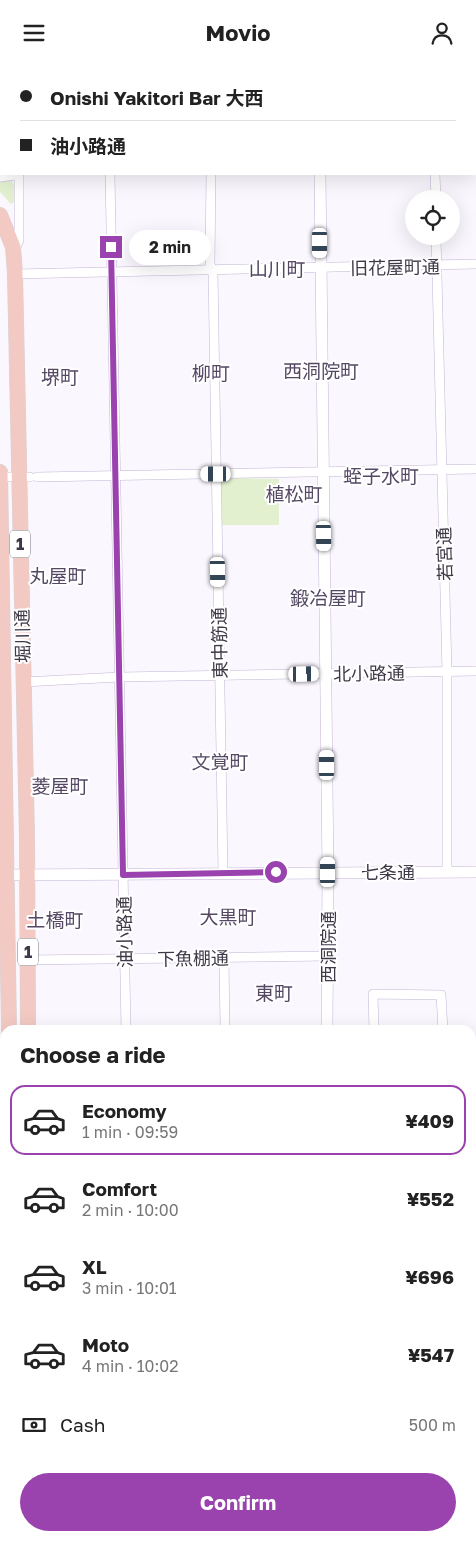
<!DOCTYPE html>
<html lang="en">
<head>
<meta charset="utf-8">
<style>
	body { margin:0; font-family:"Golos Text","Noto Sans JP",sans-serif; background:#f2f2f2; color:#222; height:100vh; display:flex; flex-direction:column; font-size:19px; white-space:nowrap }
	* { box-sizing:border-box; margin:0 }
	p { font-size:16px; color:#767676 }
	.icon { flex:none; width:28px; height:28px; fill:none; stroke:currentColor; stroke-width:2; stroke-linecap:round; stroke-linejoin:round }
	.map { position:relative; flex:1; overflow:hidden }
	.panel { position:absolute; left:0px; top:960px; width:476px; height:516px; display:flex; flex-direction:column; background:#fff; border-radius:15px 15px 0 0; box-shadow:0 5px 20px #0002 }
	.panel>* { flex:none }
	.hud { position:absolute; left:0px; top:0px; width:476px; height:110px; box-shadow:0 5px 20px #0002; display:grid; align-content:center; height:110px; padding:0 20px; background:#fff }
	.buttons { position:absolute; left:405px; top:125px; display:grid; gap:10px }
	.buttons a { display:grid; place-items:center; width:55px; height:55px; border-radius:50%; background:#fff; box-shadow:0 5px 20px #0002; font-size:25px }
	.end { position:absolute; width:22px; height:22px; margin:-11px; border:6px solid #9a42ae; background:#fff; box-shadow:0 0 0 2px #fff }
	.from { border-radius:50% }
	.bubble { position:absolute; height:35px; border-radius:18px; background:#fff; box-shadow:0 5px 20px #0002; font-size:16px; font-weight:700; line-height:35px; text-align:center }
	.car { position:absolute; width:15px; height:30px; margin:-15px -8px; border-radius:6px; box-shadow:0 0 4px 1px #0007; background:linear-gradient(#fff 24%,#345 0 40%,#fff 0 76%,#345 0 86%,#fff 0) }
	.hud b { display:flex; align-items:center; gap:18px; height:48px; font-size:19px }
	.hud b+b { border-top:1px solid #e0e0e0 }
	.hud i { width:12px; height:12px; background:#222 }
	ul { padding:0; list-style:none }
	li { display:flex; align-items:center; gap:15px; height:70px; margin:0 10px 8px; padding:0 10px; border:2px solid transparent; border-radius:15px }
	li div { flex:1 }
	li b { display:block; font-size:19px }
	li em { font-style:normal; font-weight:700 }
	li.current { border-color:#9a42ae }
	li>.icon { width:45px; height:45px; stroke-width:1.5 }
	h2 { padding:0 20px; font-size:22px; line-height:60px }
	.pay { display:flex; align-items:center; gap:12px; height:55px; padding:0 20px; font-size:19px }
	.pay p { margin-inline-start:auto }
	.cta { display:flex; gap:10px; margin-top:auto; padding:10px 20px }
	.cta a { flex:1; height:58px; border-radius:30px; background:#9a42ae; color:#fff; font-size:20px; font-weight:700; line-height:58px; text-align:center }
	header { display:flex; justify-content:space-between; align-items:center; height:65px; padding:0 20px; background:#fff; font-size:22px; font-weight:700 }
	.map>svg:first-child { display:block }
</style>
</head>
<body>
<header><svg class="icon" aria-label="menu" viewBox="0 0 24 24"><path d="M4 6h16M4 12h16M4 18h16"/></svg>Movio<svg class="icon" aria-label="person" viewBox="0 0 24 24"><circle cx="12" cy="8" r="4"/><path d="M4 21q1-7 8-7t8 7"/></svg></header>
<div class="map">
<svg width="476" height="1476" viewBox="0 0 476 1476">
	<rect width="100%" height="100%" fill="#faf7fe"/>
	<g fill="#f2ebfc">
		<polygon points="471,1438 476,1438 476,1476 102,1476 102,1471 471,1471"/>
		<polygon points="0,1459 5,1459 5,1471 43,1471 44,1476 0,1476"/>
	</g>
	<g fill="#e2f0d0">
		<polygon points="10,114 15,121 15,137 11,139 0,127 0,115"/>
		<polygon points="221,413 279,414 279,460 221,460"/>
		<polygon points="0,1339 5,1349 5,1375 1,1375"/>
	</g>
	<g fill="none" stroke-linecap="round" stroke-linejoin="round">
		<g stroke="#c3b5d6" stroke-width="10">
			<g id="street">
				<polyline points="32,0 32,1"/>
				<polyline points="109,0 109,1"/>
				<polyline points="211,0 211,1"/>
				<polyline points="434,1 434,0"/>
				<polyline points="110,109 126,965"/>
				<polyline points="211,109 210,199 213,208 223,807"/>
				<polyline points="435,109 436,134"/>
				<polyline points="436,171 447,607 447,807"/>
				<polyline points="14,187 19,175 19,109"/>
				<polyline points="15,209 476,199"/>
				<polyline points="0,412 30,412"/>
				<polyline points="37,412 476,404"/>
				<polyline points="23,617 120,612 476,606"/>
				<polyline points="224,893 225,965"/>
				<polyline points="28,895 328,891"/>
				<polyline points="374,965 373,929 441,930 443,965"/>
				<polyline points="471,1031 476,1031"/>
				<polyline points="0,1038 5,1038"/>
				<polyline points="0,1301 5,1293"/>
				<polyline points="0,1306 5,1325"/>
				<polyline points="0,1451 5,1451"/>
			</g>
		</g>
		<g stroke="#c3b5d6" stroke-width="12">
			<g id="secondary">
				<polyline points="320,0 320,1"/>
				<polyline points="475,91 476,91"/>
				<polyline points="320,109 328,807 327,965"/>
				<polyline points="0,111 15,109"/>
				<polyline points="0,810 476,807"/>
				<polyline points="471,1164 476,1164"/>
				<polyline points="471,1178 476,1177"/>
				<polyline points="0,1229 5,1227"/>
				<polyline points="471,1353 476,1353"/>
			</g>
		</g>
		<g stroke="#d5d3d7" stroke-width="16">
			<g id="highway">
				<polyline points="0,150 13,182 15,209 27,772 28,965"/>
				<polyline points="0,407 9,965"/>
				<polyline points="59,1471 59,1476"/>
				<polyline points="72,1471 73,1476"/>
			</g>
		</g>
		<use href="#street" stroke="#fff" stroke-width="9"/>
		<use href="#secondary" stroke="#fff" stroke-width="11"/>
		<use href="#highway" stroke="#f3cac3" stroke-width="15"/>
		<g stroke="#a5a0ab" stroke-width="3" stroke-dasharray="8 4" stroke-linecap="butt">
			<polyline points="471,1412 476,1412"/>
			<polyline points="471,1456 476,1456"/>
			<polyline points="0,1464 5,1464"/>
			<polyline points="471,1464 476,1464"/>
			<polyline points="0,1475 265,1471"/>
		</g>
	</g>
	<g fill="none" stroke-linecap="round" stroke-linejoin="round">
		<polyline stroke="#9a42ae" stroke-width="6" points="111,182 123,810 276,807"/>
	</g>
	<g text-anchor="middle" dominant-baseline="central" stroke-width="4" stroke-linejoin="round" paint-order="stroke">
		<g fill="#fff" stroke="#79747e" stroke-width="1">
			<rect x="10" y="465.5" width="20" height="27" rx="4"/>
			<rect x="18" y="873.5" width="20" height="27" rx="4"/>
		</g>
		<g font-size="16" font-weight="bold" fill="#3f3947">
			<text x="20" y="479">1</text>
			<text x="28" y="887">1</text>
		</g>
		<g font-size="18" fill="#3f3947" stroke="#fff">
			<text transform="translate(395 202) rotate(-1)">旧花屋町通</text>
			<text transform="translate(444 489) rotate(-92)">若宮通</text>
			<text transform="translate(22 571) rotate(-91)">堀川通</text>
			<text transform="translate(219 578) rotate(-91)">東中筋通</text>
			<text transform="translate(369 608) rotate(-1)">北小路通</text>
			<text x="388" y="807">七条通</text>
			<text transform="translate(124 867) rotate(-91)">油小路通</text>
			<text transform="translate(328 882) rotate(-90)">西洞院通</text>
			<text transform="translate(193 893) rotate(-1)">下魚棚通</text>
		</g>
		<g font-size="19" fill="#554865" stroke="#fff">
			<text x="277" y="203">山川町</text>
			<text x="321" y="305">西洞院町</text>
			<text x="211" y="307">柳町</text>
			<text x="60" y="311">堺町</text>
			<text x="381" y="410">蛭子水町</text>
			<text x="294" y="428">植松町</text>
			<text x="58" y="510">丸屋町</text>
			<text x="328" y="532">鍛冶屋町</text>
			<text x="220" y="696">文覚町</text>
			<text x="60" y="720">菱屋町</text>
			<text x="228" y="851">大黒町</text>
			<text x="55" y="854">土橋町</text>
			<text x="274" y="927">東町</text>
		</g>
	</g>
</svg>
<div class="buttons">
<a><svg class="icon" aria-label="locate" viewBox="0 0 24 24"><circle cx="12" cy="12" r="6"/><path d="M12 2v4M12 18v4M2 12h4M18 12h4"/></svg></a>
</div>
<i class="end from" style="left:276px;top:807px"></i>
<i class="end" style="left:111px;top:182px"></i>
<div class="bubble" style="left:129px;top:165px;width:82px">2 min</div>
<i class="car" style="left:320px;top:178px;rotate:180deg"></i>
<i class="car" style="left:216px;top:409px;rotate:270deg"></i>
<i class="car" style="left:324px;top:471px;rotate:179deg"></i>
<i class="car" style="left:218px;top:507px;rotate:179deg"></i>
<i class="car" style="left:304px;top:609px;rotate:89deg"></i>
<i class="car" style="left:327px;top:700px;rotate:0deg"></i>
<i class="car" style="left:328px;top:807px;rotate:0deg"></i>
<div class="hud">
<b><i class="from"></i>Onishi Yakitori Bar 大西</b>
<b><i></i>油小路通</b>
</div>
<section class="panel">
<h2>Choose a ride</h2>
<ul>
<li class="current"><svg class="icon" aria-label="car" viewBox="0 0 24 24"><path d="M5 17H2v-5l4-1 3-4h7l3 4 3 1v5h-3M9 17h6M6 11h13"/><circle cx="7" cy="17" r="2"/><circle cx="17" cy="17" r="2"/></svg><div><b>Economy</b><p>1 min · 09:59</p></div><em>¥409</em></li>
<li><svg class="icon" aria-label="car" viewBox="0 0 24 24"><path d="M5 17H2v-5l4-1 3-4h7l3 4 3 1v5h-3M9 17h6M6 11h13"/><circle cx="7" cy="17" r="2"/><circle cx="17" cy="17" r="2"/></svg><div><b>Comfort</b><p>2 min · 10:00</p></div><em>¥552</em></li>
<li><svg class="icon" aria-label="car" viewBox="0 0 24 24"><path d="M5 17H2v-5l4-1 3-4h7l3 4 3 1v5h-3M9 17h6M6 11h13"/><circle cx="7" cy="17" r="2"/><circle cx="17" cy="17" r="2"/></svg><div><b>XL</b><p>3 min · 10:01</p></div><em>¥696</em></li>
<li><svg class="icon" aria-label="car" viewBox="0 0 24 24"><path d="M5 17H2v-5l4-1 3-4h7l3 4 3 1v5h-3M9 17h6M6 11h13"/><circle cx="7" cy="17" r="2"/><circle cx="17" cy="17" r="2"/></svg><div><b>Moto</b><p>4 min · 10:02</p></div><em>¥547</em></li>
</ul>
<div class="pay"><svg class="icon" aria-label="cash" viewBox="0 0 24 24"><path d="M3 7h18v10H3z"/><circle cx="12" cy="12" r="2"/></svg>Cash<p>500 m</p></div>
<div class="cta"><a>Confirm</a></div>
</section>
</div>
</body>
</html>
